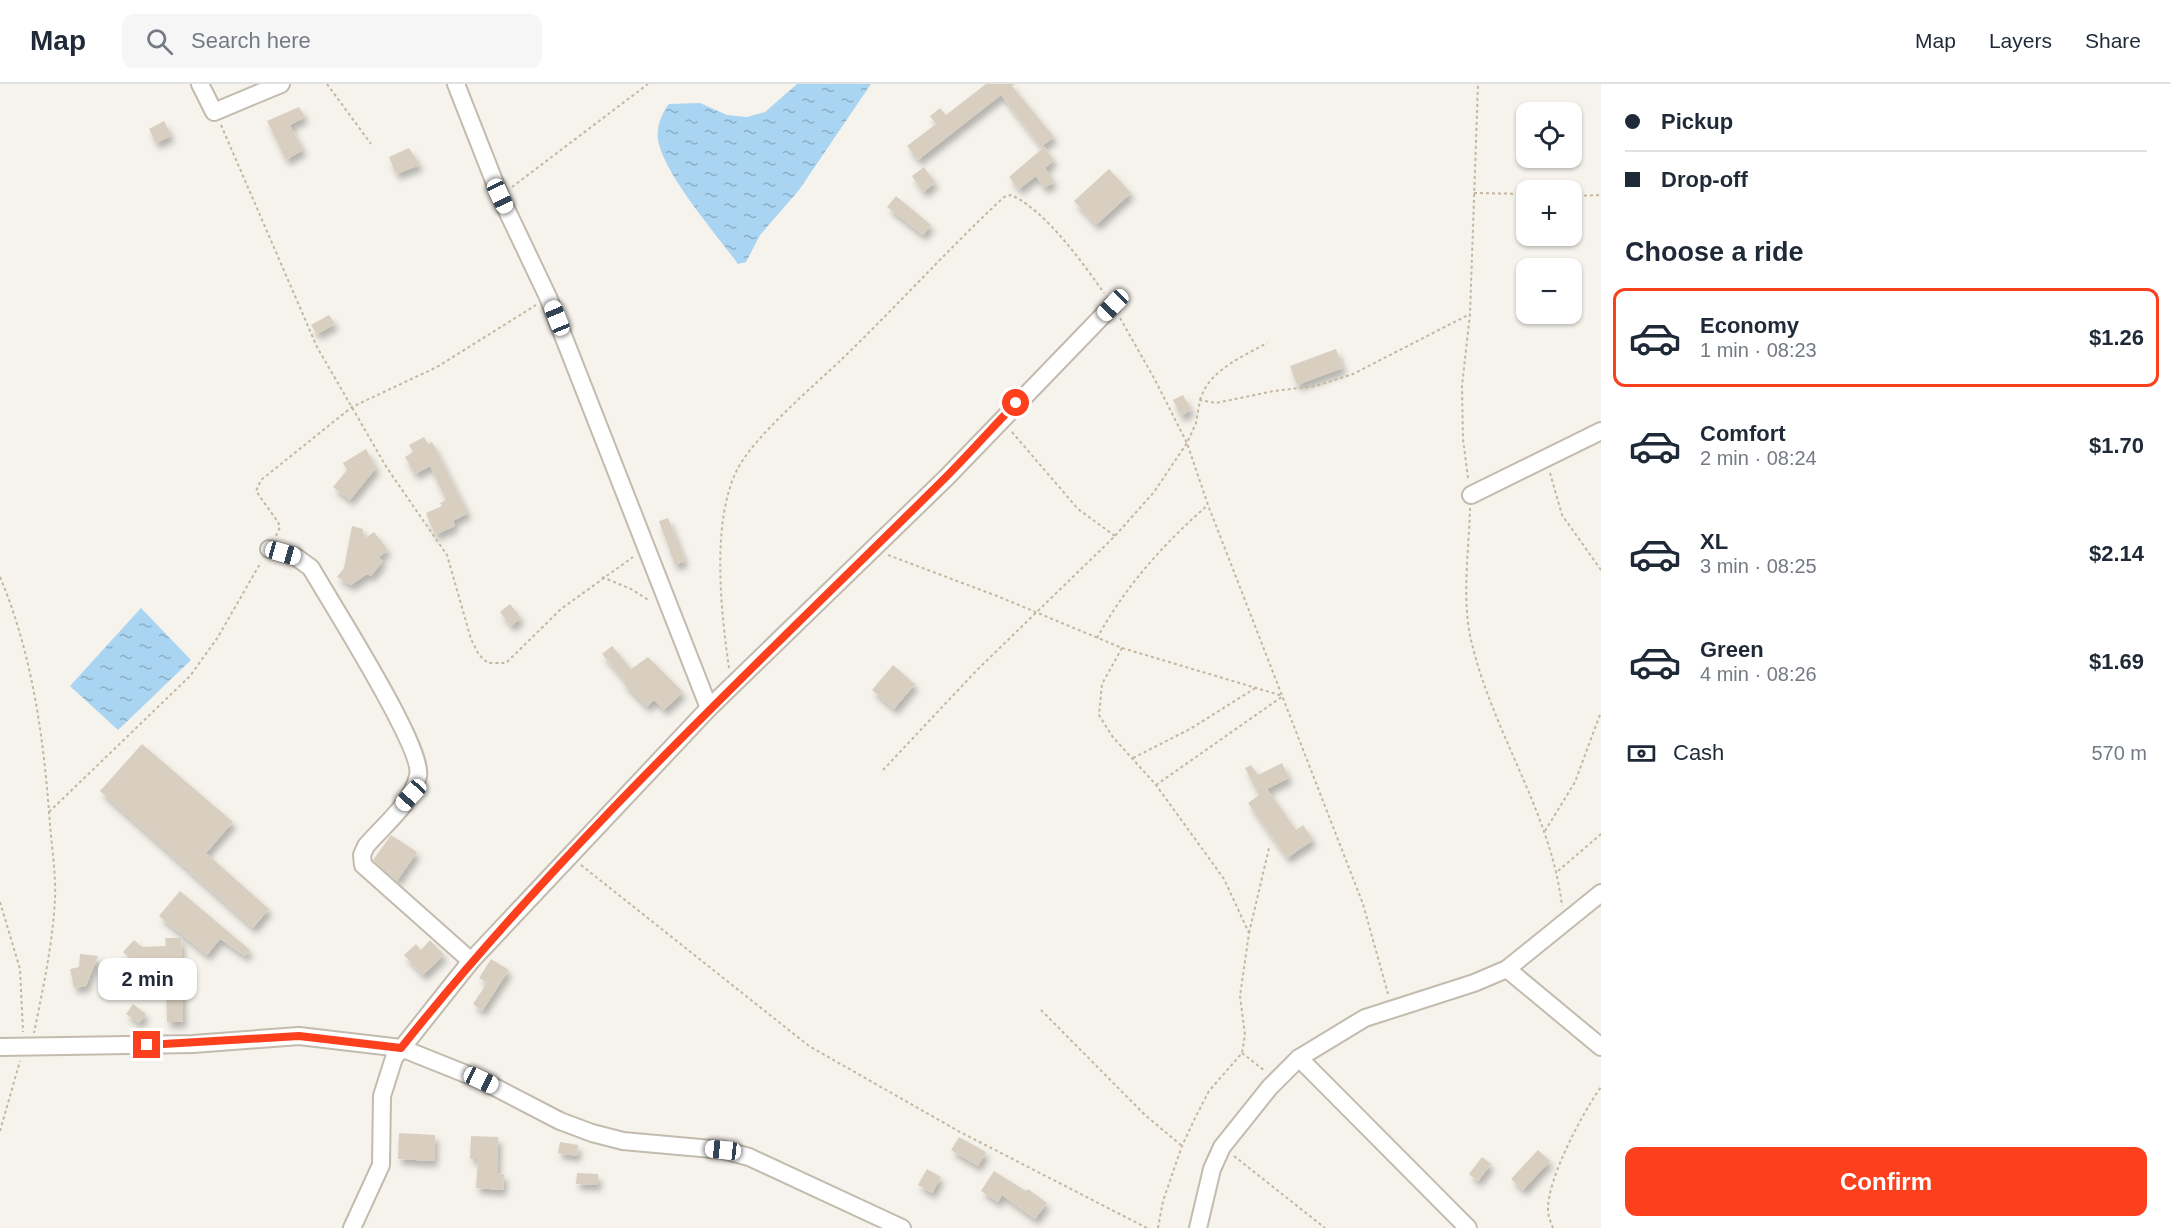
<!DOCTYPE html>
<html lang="en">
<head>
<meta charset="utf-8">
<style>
	body { margin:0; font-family:Arial,sans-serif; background:#f6f6f7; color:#1f2937; height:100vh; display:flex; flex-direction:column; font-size:22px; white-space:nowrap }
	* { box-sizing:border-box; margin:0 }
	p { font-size:20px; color:#747a83 }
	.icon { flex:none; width:33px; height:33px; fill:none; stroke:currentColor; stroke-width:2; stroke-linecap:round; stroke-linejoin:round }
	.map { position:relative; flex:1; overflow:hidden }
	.sheet { display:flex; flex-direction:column; background:#fff; width:570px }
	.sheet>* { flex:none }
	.guide { display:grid; align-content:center; height:132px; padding:0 24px; background:#fff }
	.buttons { position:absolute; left:1516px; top:18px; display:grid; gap:12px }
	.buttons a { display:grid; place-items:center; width:66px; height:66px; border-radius:12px; background:#fff; box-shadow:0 2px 4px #0004; font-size:30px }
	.end { position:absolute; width:27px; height:27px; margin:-14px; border:8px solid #fc3f1d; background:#fff; box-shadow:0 0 0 3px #fff }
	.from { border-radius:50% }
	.bubble { position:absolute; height:42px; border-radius:12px; background:#fff; box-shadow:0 2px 4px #0004; font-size:20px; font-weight:700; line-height:42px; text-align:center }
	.car { position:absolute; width:18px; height:36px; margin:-18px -9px; border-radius:8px; box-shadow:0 0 4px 2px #0007; background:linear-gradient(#fff 24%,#345 0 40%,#fff 0 76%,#345 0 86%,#fff 0) }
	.guide b { display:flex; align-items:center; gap:21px; height:57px; font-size:22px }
	.guide b+b { border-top:2px solid #e0e1e3 }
	.guide i { width:15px; height:15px; background:#1f2937 }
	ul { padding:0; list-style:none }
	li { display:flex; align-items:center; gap:18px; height:99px; margin:0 12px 9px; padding:0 12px; border:3px solid transparent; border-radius:12px }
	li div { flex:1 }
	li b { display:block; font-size:22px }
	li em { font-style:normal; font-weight:700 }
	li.selected { border-color:#fc3f1d }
	li>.icon { width:54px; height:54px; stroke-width:1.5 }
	h2 { padding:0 24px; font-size:27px; line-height:72px }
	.pay { display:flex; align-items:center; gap:15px; height:66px; padding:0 24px; font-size:22px }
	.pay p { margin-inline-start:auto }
	.button { display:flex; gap:12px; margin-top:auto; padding:12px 24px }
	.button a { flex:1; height:69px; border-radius:12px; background:#fc3f1d; color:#fff; font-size:24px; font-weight:700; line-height:69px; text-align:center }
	header { display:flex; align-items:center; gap:36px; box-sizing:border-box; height:84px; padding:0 30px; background:#fff; border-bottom:2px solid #e0e1e3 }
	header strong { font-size:28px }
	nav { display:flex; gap:33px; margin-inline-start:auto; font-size:21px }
	.search { width:420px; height:54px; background:#f6f6f7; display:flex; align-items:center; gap:15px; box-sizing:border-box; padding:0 21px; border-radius:12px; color:#747a83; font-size:22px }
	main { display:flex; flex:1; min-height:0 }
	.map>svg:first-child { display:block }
</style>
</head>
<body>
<header>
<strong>Map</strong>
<div class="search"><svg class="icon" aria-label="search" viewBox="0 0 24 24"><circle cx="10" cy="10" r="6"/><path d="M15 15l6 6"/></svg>Search here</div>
<nav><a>Map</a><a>Layers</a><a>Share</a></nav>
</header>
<main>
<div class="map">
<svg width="1601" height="1144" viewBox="0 0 1601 1144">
	<defs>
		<pattern id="water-ripples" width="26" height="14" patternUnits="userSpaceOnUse" patternTransform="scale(1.5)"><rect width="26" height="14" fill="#a9d4f2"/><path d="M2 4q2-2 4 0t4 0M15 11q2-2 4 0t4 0" fill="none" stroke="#8caec5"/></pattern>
		<filter id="shadow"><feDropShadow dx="3.5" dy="6" stdDeviation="3" flood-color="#0004"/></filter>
	</defs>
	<rect width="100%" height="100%" fill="#f6f3ec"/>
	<g fill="url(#water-ripples)">
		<path d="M797,0H871L799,106L760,151L746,178L738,180C717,151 662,88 658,55C656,44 662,28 669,20L700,19L727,31L747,33L765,28Z"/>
		<polygon points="141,524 191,576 118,646 70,602"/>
	</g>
	<g fill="#d8cfc1" filter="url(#shadow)">
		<polygon points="986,0 1015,0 1012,2 1054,53 1041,63 1001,11 918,76 907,62 936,40 930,32 940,24 946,31"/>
		<polygon points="299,23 305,33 290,41 303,66 286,76 267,37"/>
		<polygon points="164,37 171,52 156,59 149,45"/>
		<polygon points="1044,63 1054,76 1045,84 1054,98 1044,104 1036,92 1019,105 1009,93"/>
		<polygon points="409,64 420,81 396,90 389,73"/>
		<polygon points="924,83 935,99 923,108 912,92"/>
		<polygon points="1109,85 1131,109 1096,141 1074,117"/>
		<polygon points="896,112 931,141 923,151 887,123"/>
		<polygon points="329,231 335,240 317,250 311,241"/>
		<polygon points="1336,265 1343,284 1297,301 1290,282"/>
		<polygon points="1183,311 1191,326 1181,332 1173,316"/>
		<polygon points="424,353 428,360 432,358 468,429 453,437 455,442 435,451 426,429 442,422 440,419 446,416 430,382 415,390 405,373 413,368 409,361"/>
		<polygon points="366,365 376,384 350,416 333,403 347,386 343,379"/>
		<polygon points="668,434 685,477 675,481 659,437"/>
		<polygon points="352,442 363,445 364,455 374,448 388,466 379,473 383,477 371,492 367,490 351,501 337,493 344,484"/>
		<polygon points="510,520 521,534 511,542 500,528"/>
		<polygon points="612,562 631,585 648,573 683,608 664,626 654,616 647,623 623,599 625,597 602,570"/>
		<polygon points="893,581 915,600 894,625 872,606"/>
		<polygon points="142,660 233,738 206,769 269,825 253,844 100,707"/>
		<polygon points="1282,679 1289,694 1267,705 1296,746 1303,741 1313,756 1287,774 1248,719 1259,711 1245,684 1251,681 1258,691"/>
		<polygon points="391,751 417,768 397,797 373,776"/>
		<polygon points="180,807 250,866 245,872 220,855 207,871 159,832"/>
		<polygon points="165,854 181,854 183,938 167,938 166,902 164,905 137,907 135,879 123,868 134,856 142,863 166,862"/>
		<polygon points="430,856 444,871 423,891 404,871 416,860 421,866"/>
		<polygon points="80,870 98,872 86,902 74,904 70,885 79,883"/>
		<polygon points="491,875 509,886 482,927 473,920 487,899 479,894"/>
		<polygon points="133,920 146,930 139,939 126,930"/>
		<polygon points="399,1049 435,1051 434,1077 398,1075"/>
		<polygon points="471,1052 498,1053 497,1089 504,1090 503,1106 476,1104 478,1075 470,1075"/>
		<polygon points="959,1053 986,1068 978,1082 951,1066"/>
		<polygon points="560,1058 578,1061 577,1072 558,1069"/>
		<polygon points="1538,1066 1550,1077 1523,1106 1511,1095"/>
		<polygon points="1482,1073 1491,1080 1478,1097 1469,1090"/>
		<polygon points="927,1085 941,1093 932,1109 918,1101"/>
		<polygon points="994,1087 1026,1107 1028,1105 1047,1119 1035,1135 1002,1111 998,1118 981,1107"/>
		<polygon points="577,1089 598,1090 598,1101 576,1100"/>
	</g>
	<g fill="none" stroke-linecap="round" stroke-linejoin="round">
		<g stroke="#c2bbae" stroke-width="20">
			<g id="minor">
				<polyline points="200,0 214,28 281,0"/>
				<polyline points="456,0 500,112 548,213 709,624"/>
				<polyline points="1471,411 1601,347"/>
				<path d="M269,465L296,473L311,484C329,516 425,665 418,692C412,719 384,741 366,762L362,771L363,781L471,877"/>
				<polyline points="1507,885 1601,963"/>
				<polyline points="0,963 193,960 299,952 401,964 481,996 560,1037 592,1049 623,1057 723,1066 749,1073 902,1144"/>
				<polyline points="1299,974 1468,1144"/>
				<polyline points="352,1144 381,1081 382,1012 394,974 471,877 709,624 947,393 1113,221"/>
				<polyline points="1198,1144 1212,1085 1222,1063 1270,1003 1299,974 1365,934 1474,899 1507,885 1601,809"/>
			</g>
		</g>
		<g stroke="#c4b79f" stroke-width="2" stroke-dasharray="3 3" stroke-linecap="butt">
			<polyline points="327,0 371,60"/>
			<polyline points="221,41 317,263 387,384 447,471 471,555 479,571 488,579 506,579 561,525 633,473"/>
			<polyline points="512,103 648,0"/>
			<polyline points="1474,109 1527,110"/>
			<polyline points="1572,112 1601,111"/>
			<polyline points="1120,234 1154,294 1187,359 1208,421 1363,820 1388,910"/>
			<path d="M1200,316C1209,286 1242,273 1267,259"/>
			<polyline points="1012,348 1078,425 1115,452"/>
			<polyline points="1550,389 1562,431 1601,486"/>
			<polyline points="1468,394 1463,355 1462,302 1470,230 1478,0"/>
			<path d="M1470,424C1469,467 1461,518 1472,560C1494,651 1551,729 1562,822"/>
			<polyline points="276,452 280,443 278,438 256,407 261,396 352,323 437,283 536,221"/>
			<polyline points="888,471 997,512 1122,564 1283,612"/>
			<path d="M0,493C33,571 44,657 50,741C52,765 56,790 55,814C53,859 43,904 34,949"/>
			<polyline points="602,493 631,505 650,517"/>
			<path d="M1097,554C1125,503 1164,459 1208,421"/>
			<polyline points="1122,564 1102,600 1099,631 1112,652 1156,701 1224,795 1249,849 1240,912 1245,951 1242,969 1209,1007 1196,1032 1182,1062 1163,1117 1158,1144"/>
			<path d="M729,584C721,528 711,438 737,386C754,352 814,302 843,274C898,221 948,165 1004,113L1011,111C1045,126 1083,179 1104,209"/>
			<polyline points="1133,674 1190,645 1257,603"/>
			<polyline points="883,686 977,586 1115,452 1154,408 1187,359 1196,339 1200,316 1216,319 1274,307 1316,302 1353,290 1470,230"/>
			<polyline points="1156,701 1283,612"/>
			<polyline points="49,728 190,592 218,553 261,478"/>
			<polyline points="1545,747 1575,698 1601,628"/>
			<polyline points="581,781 809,962 960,1048 1147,1144"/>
			<polyline points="1558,787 1601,750"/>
			<polyline points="0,818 20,885 23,948"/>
			<polyline points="1249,849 1269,764"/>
			<polyline points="1041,926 1145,1031 1182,1062"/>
			<polyline points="1242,969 1265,987"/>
			<polyline points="0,1047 20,977"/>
			<polyline points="1234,1072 1325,1144"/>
			<path d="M1553,1144C1551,1139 1548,1132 1548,1126C1547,1095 1583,1028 1601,1003"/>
		</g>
		<use href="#minor" stroke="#fff" stroke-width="16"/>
	</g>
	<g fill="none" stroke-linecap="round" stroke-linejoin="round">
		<path stroke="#fc3f1d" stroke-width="8" d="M147,961L299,952L401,964C565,758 758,580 944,395C969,370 992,344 1016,319"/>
	</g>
</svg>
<div class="buttons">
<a><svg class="icon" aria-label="locate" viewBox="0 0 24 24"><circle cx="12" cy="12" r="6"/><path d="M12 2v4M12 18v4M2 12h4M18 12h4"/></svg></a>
<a>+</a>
<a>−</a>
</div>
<i class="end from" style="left:1016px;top:319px"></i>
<i class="end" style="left:147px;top:961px"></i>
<div class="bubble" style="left:98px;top:874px;width:99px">2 min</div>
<i class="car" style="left:500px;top:112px;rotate:155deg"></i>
<i class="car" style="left:1113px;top:221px;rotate:224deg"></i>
<i class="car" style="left:557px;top:234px;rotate:338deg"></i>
<i class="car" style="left:283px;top:469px;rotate:106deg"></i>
<i class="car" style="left:411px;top:711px;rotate:222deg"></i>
<i class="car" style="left:481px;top:996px;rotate:115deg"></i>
<i class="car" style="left:723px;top:1066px;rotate:276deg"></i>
</div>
<section class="sheet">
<div class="guide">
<b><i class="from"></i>Pickup</b>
<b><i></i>Drop-off</b>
</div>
<h2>Choose a ride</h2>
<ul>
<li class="selected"><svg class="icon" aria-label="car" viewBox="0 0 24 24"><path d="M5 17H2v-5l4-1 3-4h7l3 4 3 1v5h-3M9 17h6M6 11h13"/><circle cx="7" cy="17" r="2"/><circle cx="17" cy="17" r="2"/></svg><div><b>Economy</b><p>1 min · 08:23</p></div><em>$1.26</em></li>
<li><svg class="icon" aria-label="car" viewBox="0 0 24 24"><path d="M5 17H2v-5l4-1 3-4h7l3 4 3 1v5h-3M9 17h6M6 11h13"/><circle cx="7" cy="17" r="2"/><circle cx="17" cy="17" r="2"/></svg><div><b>Comfort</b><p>2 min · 08:24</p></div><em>$1.70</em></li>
<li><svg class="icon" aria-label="car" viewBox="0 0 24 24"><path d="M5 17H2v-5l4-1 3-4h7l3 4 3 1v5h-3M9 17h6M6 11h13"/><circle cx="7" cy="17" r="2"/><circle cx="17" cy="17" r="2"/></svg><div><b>XL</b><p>3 min · 08:25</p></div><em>$2.14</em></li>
<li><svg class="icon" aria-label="car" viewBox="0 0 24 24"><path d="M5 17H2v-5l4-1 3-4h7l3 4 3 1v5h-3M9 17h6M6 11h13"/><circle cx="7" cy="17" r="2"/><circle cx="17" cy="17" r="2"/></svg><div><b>Green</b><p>4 min · 08:26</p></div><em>$1.69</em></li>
</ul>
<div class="pay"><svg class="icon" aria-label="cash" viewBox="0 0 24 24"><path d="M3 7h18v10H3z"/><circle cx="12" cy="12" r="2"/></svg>Cash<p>570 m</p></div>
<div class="button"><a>Confirm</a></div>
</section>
</main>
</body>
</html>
